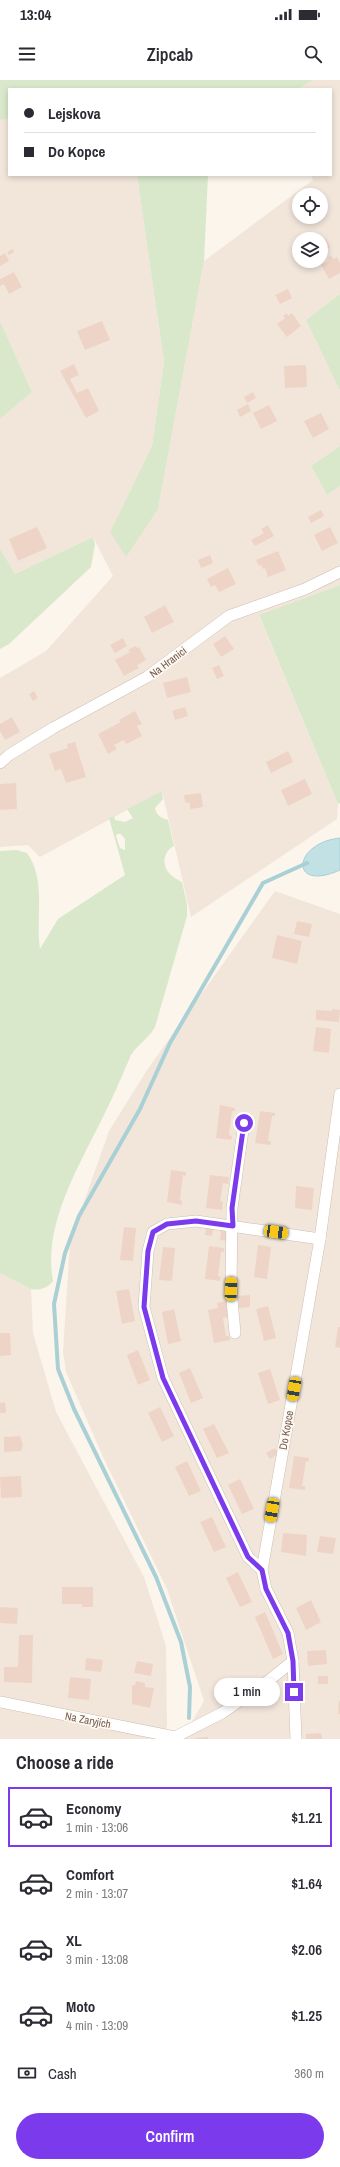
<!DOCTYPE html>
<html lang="en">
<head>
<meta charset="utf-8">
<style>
	body { margin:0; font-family:"Archivo Narrow",sans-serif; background:#f2f2f3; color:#2b2b33; height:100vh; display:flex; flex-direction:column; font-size:15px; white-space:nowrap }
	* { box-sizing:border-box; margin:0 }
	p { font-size:13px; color:#7c7c81 }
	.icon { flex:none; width:22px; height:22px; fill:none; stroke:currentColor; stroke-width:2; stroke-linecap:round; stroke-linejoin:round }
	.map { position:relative; height:1659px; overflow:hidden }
	.panel { display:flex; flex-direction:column; background:#fff; flex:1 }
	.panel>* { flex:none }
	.guide { position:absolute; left:8px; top:8px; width:324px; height:88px; border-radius:0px; box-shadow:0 2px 6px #0003; display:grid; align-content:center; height:88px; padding:0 16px; background:#fff }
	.fabs { position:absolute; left:292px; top:108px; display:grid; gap:8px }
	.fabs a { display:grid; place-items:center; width:36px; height:36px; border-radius:50%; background:#fff; box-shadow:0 2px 6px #0003; font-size:20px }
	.end { position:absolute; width:18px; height:18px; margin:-9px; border:5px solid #7c3aed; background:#fff; box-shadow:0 0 0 2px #fff }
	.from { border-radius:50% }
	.bubble { position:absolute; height:28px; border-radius:14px; background:#fff; box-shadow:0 2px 6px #0003; font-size:13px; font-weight:600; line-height:28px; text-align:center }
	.car { position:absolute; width:12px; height:24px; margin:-12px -6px; border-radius:5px; box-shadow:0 0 3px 1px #0007; background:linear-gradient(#f5c518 24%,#345 0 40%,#f5c518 0 76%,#345 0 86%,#f5c518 0) }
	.guide b { display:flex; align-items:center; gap:14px; height:38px; font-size:15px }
	.guide b+b { border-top:1px solid #e1e1e2 }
	.guide i { width:10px; height:10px; background:#2b2b33 }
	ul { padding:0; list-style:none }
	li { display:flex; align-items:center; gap:12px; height:60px; margin:0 8px 6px; padding:0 8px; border:2px solid transparent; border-radius:0px }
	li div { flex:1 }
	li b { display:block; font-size:15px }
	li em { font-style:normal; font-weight:600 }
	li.active { border-color:#7c3aed }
	li>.icon { width:36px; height:36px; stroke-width:1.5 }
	h2 { padding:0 16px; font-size:18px; line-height:48px }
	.pay { display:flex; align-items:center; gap:10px; height:44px; padding:0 16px; font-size:15px }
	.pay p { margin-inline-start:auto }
	.cta { display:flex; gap:8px; margin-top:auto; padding:8px 16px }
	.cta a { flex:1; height:46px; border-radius:24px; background:#7c3aed; color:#fff; font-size:16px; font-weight:600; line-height:46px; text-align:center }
	.status { display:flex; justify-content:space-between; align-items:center; height:28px; padding:0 20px; background:#fff; direction:ltr }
	.status svg { height:11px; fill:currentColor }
	header { display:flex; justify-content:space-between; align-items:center; height:52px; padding:0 16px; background:#fff; font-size:18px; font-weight:600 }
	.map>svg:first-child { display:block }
</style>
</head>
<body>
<div class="status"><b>13:04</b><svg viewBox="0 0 49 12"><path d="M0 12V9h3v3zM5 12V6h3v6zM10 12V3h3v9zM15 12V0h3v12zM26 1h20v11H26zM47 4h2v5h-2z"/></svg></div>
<header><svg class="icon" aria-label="menu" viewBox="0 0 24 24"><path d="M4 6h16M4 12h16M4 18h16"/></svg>Zipcab<svg class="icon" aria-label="search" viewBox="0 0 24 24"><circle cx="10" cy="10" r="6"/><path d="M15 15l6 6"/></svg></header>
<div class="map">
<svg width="340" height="1659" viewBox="0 0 340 1659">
	<rect width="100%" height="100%" fill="#fbf5ec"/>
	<g fill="#f2e6db" fill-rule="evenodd">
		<path d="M313,0H340V214L306,240L340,311V366L311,386L327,415L340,406V505L259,536L338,724L337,739L191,837L162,711L40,777L28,765L0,767V598L46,571L113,496L93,457L15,494L0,468V339L32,312L0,241V40L9,39V95H137L164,282L152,366L110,452L158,429L204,181L313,100L311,95H331V9H298ZM299,115H321V137H299ZM299,159H321V181H299Z"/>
		<polygon points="275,811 340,834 340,1659 182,1659 204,1621 167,1509 104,1379 66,1292 63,1272 70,1161 109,1051 147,990"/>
		<polygon points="0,1193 31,1209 33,1253 56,1332 144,1497 166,1566 167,1645 165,1659 0,1659"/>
	</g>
	<g fill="#d9e8cb" fill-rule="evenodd">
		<polygon points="0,0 313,0 298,9 9,9 9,39 0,40"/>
		<polygon points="137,95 208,95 204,181 158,429 126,477 110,452 152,366 164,282"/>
		<polygon points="340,214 340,311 306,240"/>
		<polygon points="0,241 32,312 0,339"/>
		<polygon points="340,366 340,406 327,415 311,386"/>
		<polygon points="93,457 95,464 91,487 9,564 0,569 0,468 15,494"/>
		<polygon points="340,505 340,723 338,724 259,535"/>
		<path d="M162,711L163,719L155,728C157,737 161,737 168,740L174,766C164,771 161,784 169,793C172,797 178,800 182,802L187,824V836L155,947C149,958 138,964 131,975C121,998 111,1022 99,1045C76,1091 43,1147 53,1201C47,1208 40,1211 31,1209L0,1193V771L17,770L27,773C47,801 35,838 40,869L58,839L125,795L109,738L114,736L115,740L125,742L133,738L127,729ZM117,754H121L125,759V770L120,768L116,756Z"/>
	</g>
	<path fill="#c2e1e4" stroke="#a9d0d5" d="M340,758V790C289,813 292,763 340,758Z"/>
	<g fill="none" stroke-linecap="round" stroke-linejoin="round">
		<polyline stroke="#a9d0d5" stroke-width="4" points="189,1638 190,1607 181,1562 156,1497 74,1329 58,1289 54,1224 65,1173 79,1136 140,1029 170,963 263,803 307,783"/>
	</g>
	<g fill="#eed4c6">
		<polygon points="326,159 330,167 321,172 321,162"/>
		<polygon points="13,169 14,172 9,175 7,172"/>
		<polygon points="5,173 9,181 0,186 0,176"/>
		<polygon points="331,176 333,179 337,177 340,183 340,193 329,199 321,185 329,181 328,178"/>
		<polygon points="14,192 22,207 9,214 4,204 0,206 0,199"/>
		<polygon points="288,209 292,218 280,224 275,215"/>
		<polygon points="287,233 288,236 292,233 301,246 287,257 277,244 285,238 283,236"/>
		<polygon points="102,241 110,260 85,270 77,251"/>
		<polygon points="74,284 79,295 70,299 77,313 88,308 99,331 86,338 60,291"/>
		<polygon points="306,285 307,307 285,308 284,286"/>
		<polygon points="253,312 256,318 247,323 244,317"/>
		<polygon points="248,324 251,331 240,337 237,330"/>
		<polygon points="269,325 277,341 261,349 253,333"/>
		<polygon points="321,333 329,349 313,358 304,341"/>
		<polygon points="321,430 324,436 311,443 308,437"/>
		<polygon points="268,445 274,456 255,466 251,460 264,453 261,449"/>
		<polygon points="37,447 47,468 18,481 9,459"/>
		<polygon points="330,447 338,463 322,471 314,455"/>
		<polygon points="278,471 286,490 268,497 265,488 263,489 261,485 259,486 256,480"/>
		<polygon points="210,475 213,483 201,488 198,480"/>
		<polygon points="228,488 236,504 219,512 215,505 211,507 207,499"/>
		<polygon points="165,525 174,542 152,553 144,537"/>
		<polygon points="225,556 234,569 221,577 213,564"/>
		<polygon points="123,558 127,566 115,573 110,565"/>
		<polygon points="135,566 137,568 139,567 146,580 137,585 139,588 124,596 115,580 130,572 128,570"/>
		<polygon points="219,585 224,596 217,599 212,588"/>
		<polygon points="187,597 191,612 167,618 163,603"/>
		<polygon points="34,611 38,618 33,621 29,614"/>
		<polygon points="185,627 188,636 175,640 172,631"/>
		<polygon points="135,631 142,644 137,646 142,656 126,664 124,660 114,665 117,669 108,674 98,654 121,642 119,640"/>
		<polygon points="12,637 20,652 5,660 0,651 0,644"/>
		<polygon points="75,662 86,697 66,703 61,689 55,691 49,674 68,668 67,664"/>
		<polygon points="288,671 293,682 271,693 266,682"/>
		<polygon points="305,699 312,714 288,726 281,710"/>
		<polygon points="16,703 17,729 0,730 0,704"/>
		<polygon points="201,713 203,727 190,729 190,723 185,722 184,715"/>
		<polygon points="297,841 312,844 309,857 294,854"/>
		<polygon points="277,855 302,861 297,884 272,878"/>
		<polygon points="332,929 340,930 339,942 316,940 316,930 332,931"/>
		<polygon points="316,947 331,949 329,973 313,971"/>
		<polygon points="220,1025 235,1028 235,1031 232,1031 229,1055 232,1056 231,1060 216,1058"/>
		<polygon points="260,1031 275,1033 275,1036 272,1036 268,1061 271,1061 271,1065 255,1063"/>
		<polygon points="171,1090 186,1092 186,1096 183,1095 180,1120 182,1121 182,1125 167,1122"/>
		<polygon points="210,1095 229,1097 228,1104 223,1103 220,1121 223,1122 222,1130 206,1128"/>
		<polygon points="296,1106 314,1108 312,1130 295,1128"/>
		<polygon points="124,1147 136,1148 133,1181 120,1180"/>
		<polygon points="206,1148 213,1149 212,1156 205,1155"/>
		<polygon points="221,1149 228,1150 227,1161 220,1160"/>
		<polygon points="258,1165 271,1167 267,1199 254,1197"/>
		<polygon points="209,1166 224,1168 224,1172 221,1172 218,1196 221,1197 220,1201 205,1199"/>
		<polygon points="163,1167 175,1168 172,1201 159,1200"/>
		<polygon points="129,1209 135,1241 122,1244 116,1211"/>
		<polygon points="250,1215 250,1227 239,1228 238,1216"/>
		<polygon points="226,1221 228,1237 223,1238 226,1256 229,1256 230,1260 214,1263 208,1230 218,1228 217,1223"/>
		<polygon points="268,1226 276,1258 264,1261 256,1229"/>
		<polygon points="174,1229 181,1261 168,1264 162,1232"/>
		<polygon points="338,1247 340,1247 340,1268 335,1267"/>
		<polygon points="0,1253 10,1253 11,1275 0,1276"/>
		<polygon points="138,1270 150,1300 138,1305 127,1275"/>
		<polygon points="190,1288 203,1318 191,1323 179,1293"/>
		<polygon points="270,1289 280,1320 268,1324 258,1293"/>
		<polygon points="5,1322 6,1333 0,1333 0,1323"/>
		<polygon points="160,1327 174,1356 162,1362 148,1333"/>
		<polygon points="214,1344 229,1373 217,1378 203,1349"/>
		<polygon points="20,1356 23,1365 21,1371 4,1372 4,1357"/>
		<polygon points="275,1368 278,1374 270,1379 266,1373"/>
		<polygon points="294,1376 309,1378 308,1382 306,1381 302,1406 305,1406 305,1410 289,1408"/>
		<polygon points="187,1381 201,1411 189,1416 175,1387"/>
		<polygon points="21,1396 22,1417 1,1418 0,1397"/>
		<polygon points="240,1399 254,1429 242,1434 228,1405"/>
		<polygon points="212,1437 226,1467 214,1472 200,1442"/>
		<polygon points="283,1453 307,1455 306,1476 281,1472"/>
		<polygon points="320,1456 336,1458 333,1474 317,1472"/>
		<polygon points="238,1492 252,1522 240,1527 226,1498"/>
		<polygon points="62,1507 93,1507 93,1527 82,1527 82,1524 62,1524"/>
		<polygon points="311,1520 321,1542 306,1550 296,1528"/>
		<polygon points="0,1527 18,1528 17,1544 0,1543"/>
		<polygon points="265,1532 283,1574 273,1579 255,1537"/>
		<polygon points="19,1555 33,1555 32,1603 4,1602 4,1587 18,1587"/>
		<polygon points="326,1570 327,1584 308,1586 307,1571"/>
		<polygon points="86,1578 103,1580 101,1592 85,1590"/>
		<polygon points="137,1581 153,1584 151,1596 134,1593"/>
		<rect x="318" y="1596" width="10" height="8"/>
		<polygon points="70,1597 91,1599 89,1620 68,1618"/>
		<polygon points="136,1601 145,1603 145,1607 154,1608 150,1628 132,1624 132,1605 135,1605"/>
		<polygon points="339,1621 340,1621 340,1634 338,1634"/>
		<polygon points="321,1653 322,1659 306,1659 306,1654"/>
		<polygon points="208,1657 208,1659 195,1659 195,1658"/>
	</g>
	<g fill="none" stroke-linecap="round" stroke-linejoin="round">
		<g stroke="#cdbdb2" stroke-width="12">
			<g id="minor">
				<polyline points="0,683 9,675 53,648 147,597 229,536 305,509 340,492"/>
				<polyline points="235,1253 231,1209 232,1128 244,1043"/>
				<polyline points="262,1490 248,1477 163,1298 144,1227 148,1171 153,1152 167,1144 196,1141 320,1159"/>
				<polyline points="0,1622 175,1657 175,1659"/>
				<polyline points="175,1657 222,1633 268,1601 293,1581"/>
				<polyline points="296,1659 293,1581 288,1553 266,1509 262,1490 320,1159 340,1014"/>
			</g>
		</g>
		<use href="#minor" stroke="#fff" stroke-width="11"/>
	</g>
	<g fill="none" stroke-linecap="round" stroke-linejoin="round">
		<polyline stroke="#7c3aed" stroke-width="5" points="244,1043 232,1128 233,1146 196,1141 167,1144 153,1152 148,1171 144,1227 163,1298 248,1477 262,1490 266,1509 288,1553 293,1581 294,1612"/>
	</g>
	<g text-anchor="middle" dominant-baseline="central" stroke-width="3.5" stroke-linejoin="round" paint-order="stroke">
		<g font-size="11" fill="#755b50" stroke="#fef9f3">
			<text transform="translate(168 582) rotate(-37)">Na Hranici</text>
			<text transform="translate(286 1350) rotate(-80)">Do Kopce</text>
			<text transform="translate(88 1640) rotate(11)">Na Zaryjích</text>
		</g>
	</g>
</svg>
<div class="fabs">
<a><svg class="icon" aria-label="locate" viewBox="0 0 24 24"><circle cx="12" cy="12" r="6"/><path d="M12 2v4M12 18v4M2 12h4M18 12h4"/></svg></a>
<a><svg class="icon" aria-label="layers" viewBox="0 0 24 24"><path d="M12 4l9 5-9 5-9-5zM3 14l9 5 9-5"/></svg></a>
</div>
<i class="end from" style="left:244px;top:1043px"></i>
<i class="end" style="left:294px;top:1612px"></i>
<div class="bubble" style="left:214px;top:1598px;width:66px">1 min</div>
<i class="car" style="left:276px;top:1152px;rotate:98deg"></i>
<i class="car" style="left:231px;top:1209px;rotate:2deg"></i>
<i class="car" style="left:294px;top:1309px;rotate:190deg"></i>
<i class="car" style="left:272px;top:1430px;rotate:190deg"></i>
<div class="guide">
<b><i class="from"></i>Lejskova</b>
<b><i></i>Do Kopce</b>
</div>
</div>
<section class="panel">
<h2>Choose a ride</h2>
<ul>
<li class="active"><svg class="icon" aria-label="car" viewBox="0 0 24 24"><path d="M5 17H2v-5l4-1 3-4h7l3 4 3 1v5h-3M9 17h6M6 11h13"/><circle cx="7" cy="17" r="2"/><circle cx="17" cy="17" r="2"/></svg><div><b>Economy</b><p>1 min · 13:06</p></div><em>$1.21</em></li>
<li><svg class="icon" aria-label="car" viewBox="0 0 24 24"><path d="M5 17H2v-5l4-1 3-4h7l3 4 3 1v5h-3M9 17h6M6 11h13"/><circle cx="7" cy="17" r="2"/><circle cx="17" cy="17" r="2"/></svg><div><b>Comfort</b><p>2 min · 13:07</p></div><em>$1.64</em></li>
<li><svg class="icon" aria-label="car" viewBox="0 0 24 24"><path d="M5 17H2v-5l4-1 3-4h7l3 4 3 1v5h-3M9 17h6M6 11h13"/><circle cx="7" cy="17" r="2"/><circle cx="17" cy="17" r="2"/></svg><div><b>XL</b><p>3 min · 13:08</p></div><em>$2.06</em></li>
<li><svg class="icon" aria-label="car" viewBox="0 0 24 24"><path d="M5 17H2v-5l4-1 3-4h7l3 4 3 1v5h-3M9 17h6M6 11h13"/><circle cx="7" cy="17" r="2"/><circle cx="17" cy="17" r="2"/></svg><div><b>Moto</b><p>4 min · 13:09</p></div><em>$1.25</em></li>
</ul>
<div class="pay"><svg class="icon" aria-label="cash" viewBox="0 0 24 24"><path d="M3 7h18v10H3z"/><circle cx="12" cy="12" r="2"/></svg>Cash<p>360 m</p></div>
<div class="cta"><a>Confirm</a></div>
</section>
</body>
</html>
